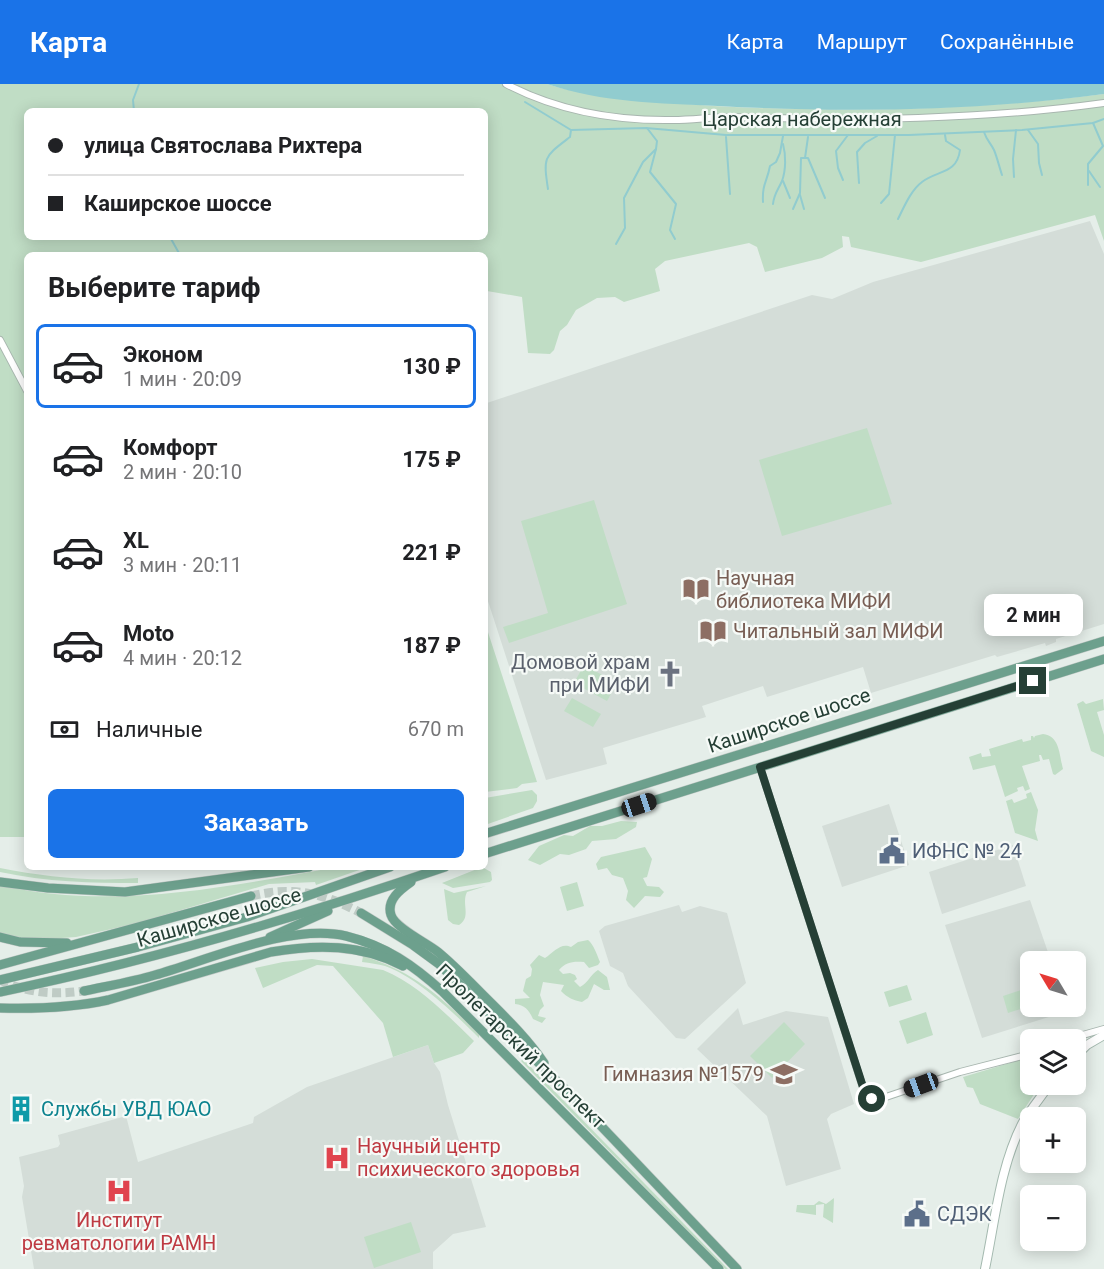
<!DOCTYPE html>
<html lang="ru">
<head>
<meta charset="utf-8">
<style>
	body { margin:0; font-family:Roboto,sans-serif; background:#f2f2f2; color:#202124; height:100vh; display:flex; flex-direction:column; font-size:22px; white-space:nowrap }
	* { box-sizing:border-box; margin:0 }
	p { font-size:20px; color:#757577 }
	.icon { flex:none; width:33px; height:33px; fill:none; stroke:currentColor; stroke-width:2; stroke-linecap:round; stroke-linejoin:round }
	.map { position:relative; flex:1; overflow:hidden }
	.details { position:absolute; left:24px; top:168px; width:464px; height:618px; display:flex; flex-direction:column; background:#fff; border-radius:9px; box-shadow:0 3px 15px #0003 }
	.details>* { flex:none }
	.hud { position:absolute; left:24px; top:24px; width:464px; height:132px; border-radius:9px; box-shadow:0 3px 15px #0003; display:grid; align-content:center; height:132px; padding:0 24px; background:#fff }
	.needle { width:39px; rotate:308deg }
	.tools { position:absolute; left:1020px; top:867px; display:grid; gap:12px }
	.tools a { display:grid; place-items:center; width:66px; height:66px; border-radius:9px; background:#fff; box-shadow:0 3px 15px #0003; font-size:30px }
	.end { position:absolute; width:27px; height:27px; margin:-14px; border:8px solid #253f35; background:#fff; box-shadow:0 0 0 3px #fff }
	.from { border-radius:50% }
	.bubble { position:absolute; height:42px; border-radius:9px; background:#fff; box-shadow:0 3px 15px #0003; font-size:20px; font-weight:700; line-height:42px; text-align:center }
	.car { position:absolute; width:18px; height:36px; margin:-18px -9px; border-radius:8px; box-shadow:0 0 4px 2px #0007; background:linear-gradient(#222 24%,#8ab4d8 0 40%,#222 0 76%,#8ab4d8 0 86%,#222 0) }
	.hud b { display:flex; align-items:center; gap:21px; height:57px; font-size:22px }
	.hud b+b { border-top:2px solid #e0e0e0 }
	.hud i { width:15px; height:15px; background:#202124 }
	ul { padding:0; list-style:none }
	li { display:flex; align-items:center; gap:18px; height:84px; margin:0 12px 9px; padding:0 12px; border:3px solid transparent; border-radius:9px }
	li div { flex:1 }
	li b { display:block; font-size:22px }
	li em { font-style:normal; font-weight:700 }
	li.current { border-color:#1a73e8 }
	li>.icon { width:54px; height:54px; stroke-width:1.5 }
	h2 { padding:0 24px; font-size:27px; line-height:72px }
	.pay { display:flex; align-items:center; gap:15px; height:66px; padding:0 24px; font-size:22px }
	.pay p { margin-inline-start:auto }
	.button { display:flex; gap:12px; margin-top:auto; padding:12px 24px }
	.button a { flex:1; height:69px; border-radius:9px; background:#1a73e8; color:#fff; font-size:24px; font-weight:700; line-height:69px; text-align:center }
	header { display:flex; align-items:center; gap:36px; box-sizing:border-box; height:84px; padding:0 30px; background:#1a73e8; color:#fff }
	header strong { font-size:28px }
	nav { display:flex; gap:33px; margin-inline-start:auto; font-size:21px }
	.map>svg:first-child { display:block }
</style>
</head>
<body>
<header>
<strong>Карта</strong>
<nav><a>Карта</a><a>Маршрут</a><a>Сохранённые</a></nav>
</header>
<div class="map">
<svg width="1104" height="1185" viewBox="0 0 1104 1185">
	<rect width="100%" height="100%" fill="#e5eee9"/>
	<g fill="#d4ddd8">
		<polygon points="1090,137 1104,170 1104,540 1056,555 1056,558 1046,562 1045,559 997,573 995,571 871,609 863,583 767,613 763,602 702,622 706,633 603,664 607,680 546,696 485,508 484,320 812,211 832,215 873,198"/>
		<polygon points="889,720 909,781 842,803 822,742"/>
		<polygon points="1013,761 1026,802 942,830 929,788"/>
		<polygon points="1030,816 1051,877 1030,878 1030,922 1067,923 1068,927 982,954 945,841"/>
		<polygon points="679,821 682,828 700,822 727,829 746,899 685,955 676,954 628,902 623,889 610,882 599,847 605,842"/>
		<polygon points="738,924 743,941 786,927 828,933 854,1020 831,1030 827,1035 841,1085 786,1102 767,1032 697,965"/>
		<polygon points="428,961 434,979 440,988 448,1021 486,1143 453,1150 433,1168 433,1185 34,1185 22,1113 24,1102 19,1073 58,1063 60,1060 58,1051 126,1032 138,1078 253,1039 254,1033 307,1003"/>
	</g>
	<g fill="#c0ddc5" fill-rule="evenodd">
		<path d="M0,0H547C571,8 594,10 619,13C650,17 682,20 714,22C844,29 975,26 1104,10V157L1095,131L921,178L851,163L849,153L842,152L843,163L822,174L765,188L757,163L749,159L665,177L655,185L660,207L624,218L615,213L597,214L576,226L567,241L560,247L554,266L550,270L528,269L522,213L487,207L485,211L484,171H27V753H0ZM27,27H484V153H27Z"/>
		<polygon points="867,344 892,420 782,452 759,376"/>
		<polygon points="594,416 627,520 509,559 503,543 548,529 521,437"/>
		<polygon points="484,536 537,698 522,700 517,704 485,708"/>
		<polygon points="584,581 617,599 607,617 574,599"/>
		<polygon points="572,614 601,630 593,643 564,627"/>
		<polygon points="1103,615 1104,626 1097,628 1104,651 1104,673 1091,667 1077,620 1083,617 1086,620"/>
		<path d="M1043,650C1060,652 1059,670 1063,685L1055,691L1053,690L1049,675L1043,676L1041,671H1039L1040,677L1022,682L1030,705L1025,707L1023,702L1017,704L1018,707L1005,713L995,681L973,686L969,673L981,669L982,673L991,672L989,665L1022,655L1023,658L1031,656V652H1033L1034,654L1035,652Z"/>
		<polygon points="532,706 537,711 537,717 533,724 485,741 485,714"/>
		<polygon points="1031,708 1038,726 1035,746 1038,757 1015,749 1006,717 1012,715 1014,719 1027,714 1026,710"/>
		<polygon points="621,737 637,738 636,743 616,755 592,757 586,765 569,771 560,770 540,781 528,776 539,762 564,751 573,752 590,742 602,742"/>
		<polygon points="645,763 652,775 647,793 643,794 647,802 659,803 664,808 660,813 645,812 634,824 626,816 628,807 623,794 612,791 607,784 598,786 596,780 601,773"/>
		<path d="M337,783H368L316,801L315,798L269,800L134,840L76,853L32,856L0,849V801C110,827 227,803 337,783Z"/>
		<polygon points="482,783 491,788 492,796 490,798 453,804 442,799"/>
		<path d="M0,784C46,793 91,798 138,794V799C92,799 46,798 0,788Z"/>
		<polygon points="577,798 584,822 567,827 560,803"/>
		<path d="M486,802L467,808C461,820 472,833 459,841L453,840L448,836L444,805L454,809Z"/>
		<path d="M588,856C594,861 597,871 600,878L598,881L589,884L584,878C573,877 566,878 559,886L563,890L570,889L575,891L577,895L574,897L580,903C588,899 591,890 598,886L607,893L610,906H604L594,900L588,914L582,918C573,916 568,914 561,907L564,901L543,898L540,911L544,922L540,926L538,932L546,934L542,939L533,935C529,926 525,921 515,920V915L530,914L523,907L526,895L531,892L532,885L530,881L539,871L545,874C554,868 561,858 571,863L578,858Z"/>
		<path d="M363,872C415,888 441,913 479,950V954C455,930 417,893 385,882C378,880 370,879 362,878Z"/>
		<path d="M312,875L383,886C419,901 447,931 474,957L463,969L434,979L428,961L393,973L383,939L333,882L317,881L263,904L255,884L283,878Z"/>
		<polygon points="907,901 912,916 889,923 884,908"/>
		<polygon points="1030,903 1030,922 1008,929 1003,912"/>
		<polygon points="926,928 933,951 907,960 899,937"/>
		<polygon points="784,938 805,960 772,994 750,972"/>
		<polygon points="1030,973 1030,1000 1040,1001 1018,1035 980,1020 973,1004 967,1003 963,993"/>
		<polygon points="523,975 728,1185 725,1185 521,977"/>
		<polygon points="834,1114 833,1139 823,1133 824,1120 816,1121 816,1131 796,1128 797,1121 814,1121 819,1117 826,1120"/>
		<polygon points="411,1138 421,1168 374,1184 364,1153"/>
	</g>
	<path fill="#91cccf" d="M547,0H1104V10C976,27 847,29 718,22C659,19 603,19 547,0Z"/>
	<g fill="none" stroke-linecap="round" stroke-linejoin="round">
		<g stroke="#91cccf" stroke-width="2">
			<polyline points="525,18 571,46 646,44 726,51 909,51 1022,46 1093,39 1104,35"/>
			<polyline points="134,27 133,16 139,0"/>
			<polyline points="1028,46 1038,60 1039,79 1042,91"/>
			<path d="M984,48C987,57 990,58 994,66C997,73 999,82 1002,91"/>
			<polyline points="726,53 730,110"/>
			<polyline points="656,65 650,88 676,120 670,146 675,155"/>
			<polyline points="805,74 808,74 825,114"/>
			<polyline points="1089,87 1100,103"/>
			<polyline points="1014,93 1013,75 1016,46"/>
			<polyline points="843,96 838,84 836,67 848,51"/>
			<polyline points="783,97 790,114"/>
			<polyline points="859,99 857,68 865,59 877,52"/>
			<polyline points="1088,101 1088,80 1103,62 1093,39"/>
			<path d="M548,105C543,72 544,73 570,53L571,46"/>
			<polyline points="800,111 804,125"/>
			<path d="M763,118C762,100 767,98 770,82L776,78L780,69L783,52"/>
			<polyline points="881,119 889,110 895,51"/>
			<path d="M773,120C774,110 778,106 782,97C786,86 786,71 783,60"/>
			<polyline points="793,125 800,109 801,74 805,74 808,53"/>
			<path d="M898,135C904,123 911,106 922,98C938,86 957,90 960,66L946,57L945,51"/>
			<polyline points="170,153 180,171"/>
			<polyline points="616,160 625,144 624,114 643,78 656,65 657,57 647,44"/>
		</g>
		<g stroke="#bfcbc5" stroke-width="9" stroke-dasharray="9 4.5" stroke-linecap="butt">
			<path d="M251,812C294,802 323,809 361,829"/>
			<path d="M0,896C28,909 53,911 84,907"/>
		</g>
		<g stroke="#a8b6af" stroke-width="8">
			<g id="street">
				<path d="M506,0C558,27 614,37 673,36C693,36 712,33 732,33C857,37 980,36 1104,19"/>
				<polyline points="0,256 27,307"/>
				<polyline points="760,683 865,1010 872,1015 880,1015 960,988 1030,970"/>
				<polyline points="1065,956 1104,945"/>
			</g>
		</g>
		<g stroke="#a4b9af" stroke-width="10">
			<g id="secondary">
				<polyline points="1076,972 1087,961 1104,951"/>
				<path d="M985,1185C995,1137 1000,1082 1023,1038C1031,1025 1041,1013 1050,1000"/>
			</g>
		</g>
		<g stroke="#c2c9c6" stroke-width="10">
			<g id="primary">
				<polyline points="484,750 1104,557"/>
				<polyline points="484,770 1104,575"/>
				<polyline points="0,798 48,804 125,808 309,783"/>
				<path d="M411,798C401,805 386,816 391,831C395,844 427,859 438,868C455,882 470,898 485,913C506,934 527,954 544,979"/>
				<polyline points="361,829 413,861 439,880 583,1023 737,1185"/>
				<polyline points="0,853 20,858 67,859"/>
				<polyline points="270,853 328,827"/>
				<polyline points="0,881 251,812"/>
				<polyline points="0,896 138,863 247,833 390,783"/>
				<path d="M84,907C107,902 132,898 155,891C208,876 291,839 346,852C386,862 413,881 443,908L719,1185"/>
				<path d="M0,908C150,877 299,833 445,783"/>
				<path d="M0,924C37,925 71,924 108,916L271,868C317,860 361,860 403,882"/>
			</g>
		</g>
		<use href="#street" stroke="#fff" stroke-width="6"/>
		<use href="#secondary" stroke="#fff" stroke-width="8"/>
		<use href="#primary" stroke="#6da08d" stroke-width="9"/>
	</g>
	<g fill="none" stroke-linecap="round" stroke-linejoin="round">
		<polyline stroke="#253f35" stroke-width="8" points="872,1015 865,1011 864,1006 760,683 1033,597"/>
	</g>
	<defs>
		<g id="library-bare" transform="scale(2.07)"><path d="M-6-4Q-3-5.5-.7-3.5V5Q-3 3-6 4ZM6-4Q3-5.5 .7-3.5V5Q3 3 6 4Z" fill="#8d6e63" stroke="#f6faf7" stroke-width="2.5" paint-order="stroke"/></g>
		<g id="church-bare" transform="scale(2.07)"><path d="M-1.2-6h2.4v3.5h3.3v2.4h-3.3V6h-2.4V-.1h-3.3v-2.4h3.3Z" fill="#6b7280" stroke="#f6faf7" stroke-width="2.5" paint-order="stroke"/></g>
		<g id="civic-bare" transform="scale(2.07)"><path d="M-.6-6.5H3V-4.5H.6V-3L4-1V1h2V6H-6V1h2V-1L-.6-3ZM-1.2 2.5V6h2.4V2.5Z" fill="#5c6f8a" stroke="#f6faf7" stroke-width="2.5" paint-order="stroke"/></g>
		<g id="school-bare" transform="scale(2.07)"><path d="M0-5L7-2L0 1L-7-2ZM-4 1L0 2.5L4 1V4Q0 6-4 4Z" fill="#8d6e63" stroke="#f6faf7" stroke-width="2.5" paint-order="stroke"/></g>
		<g id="building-bare" transform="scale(2.07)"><path d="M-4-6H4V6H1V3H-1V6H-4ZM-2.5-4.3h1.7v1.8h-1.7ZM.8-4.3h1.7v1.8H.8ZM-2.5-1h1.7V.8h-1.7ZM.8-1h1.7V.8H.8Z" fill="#0f9aa8" stroke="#f6faf7" stroke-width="2.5" paint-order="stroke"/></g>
		<g id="hospital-bare" transform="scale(2.07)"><path d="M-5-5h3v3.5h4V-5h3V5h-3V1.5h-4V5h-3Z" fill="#e0444e" stroke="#f6faf7" stroke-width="2.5" paint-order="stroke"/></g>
	</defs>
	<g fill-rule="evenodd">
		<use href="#library-bare" x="696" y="505"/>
		<use href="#library-bare" x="713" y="547"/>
		<use href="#church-bare" x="670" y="590"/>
		<use href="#civic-bare" x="892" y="767"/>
		<use href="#school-bare" x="784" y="990"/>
		<use href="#building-bare" x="21" y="1025"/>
		<use href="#hospital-bare" x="337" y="1074"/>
		<use href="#hospital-bare" x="119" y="1107"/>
		<use href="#civic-bare" x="917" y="1130"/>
	</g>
	<g text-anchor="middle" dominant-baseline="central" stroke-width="4.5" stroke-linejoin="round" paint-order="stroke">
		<g font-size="20" fill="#253f35" stroke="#f6faf7">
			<text x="802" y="35">Царская набережная</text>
			<text transform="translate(789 636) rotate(-18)">Каширское шоссе</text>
			<text transform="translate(219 833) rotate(-16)">Каширское шоссе</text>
			<text transform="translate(521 962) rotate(44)">Пролетарский проспект</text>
		</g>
		<g font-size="20" fill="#785e54" stroke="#f6faf7" text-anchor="start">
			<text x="716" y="494">Научная<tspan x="716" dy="23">библиотека МИФИ</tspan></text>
			<text x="733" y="547">Читальный зал МИФИ</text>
			<text x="764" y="990" text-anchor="end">Гимназия №1579</text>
		</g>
		<g font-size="20" fill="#5b616d" stroke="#f6faf7" text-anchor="end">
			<text x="650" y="578">Домовой храм<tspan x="650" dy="23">при МИФИ</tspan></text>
		</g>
		<g font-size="20" fill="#4e5e75" stroke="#f6faf7" text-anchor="start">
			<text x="912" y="767">ИФНС № 24</text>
			<text x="937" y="1130">СДЭК</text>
		</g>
		<g font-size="20" fill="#0d838f" stroke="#f6faf7" text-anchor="start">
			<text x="41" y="1025">Службы УВД ЮАО</text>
		</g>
		<g font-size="20" fill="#be3a42" stroke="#f6faf7" text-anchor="start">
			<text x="357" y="1062">Научный центр<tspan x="357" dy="23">психического здоровья</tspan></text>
			<text x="119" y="1136" text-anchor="middle">Институт<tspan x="119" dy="23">ревматологии РАМН</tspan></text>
		</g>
	</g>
</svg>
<div class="tools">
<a><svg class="needle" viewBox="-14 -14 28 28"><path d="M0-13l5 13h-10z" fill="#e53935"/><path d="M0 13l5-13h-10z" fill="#757577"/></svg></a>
<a><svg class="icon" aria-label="layers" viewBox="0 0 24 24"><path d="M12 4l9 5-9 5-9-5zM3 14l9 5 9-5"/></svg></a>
<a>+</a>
<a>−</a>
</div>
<i class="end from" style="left:872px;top:1015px"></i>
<i class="end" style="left:1033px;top:597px"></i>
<div class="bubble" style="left:984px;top:510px;width:99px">2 мин</div>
<i class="car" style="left:639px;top:721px;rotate:72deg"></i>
<i class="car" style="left:921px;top:1001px;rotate:250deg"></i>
<div class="hud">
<b><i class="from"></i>улица Святослава Рихтера</b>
<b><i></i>Каширское шоссе</b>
</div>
<section class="details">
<h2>Выберите тариф</h2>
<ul>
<li class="current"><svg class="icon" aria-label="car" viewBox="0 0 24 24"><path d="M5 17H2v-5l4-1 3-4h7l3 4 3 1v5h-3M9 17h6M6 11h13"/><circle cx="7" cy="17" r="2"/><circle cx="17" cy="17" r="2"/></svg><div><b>Эконом</b><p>1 мин · 20:09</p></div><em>130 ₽</em></li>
<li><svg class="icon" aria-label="car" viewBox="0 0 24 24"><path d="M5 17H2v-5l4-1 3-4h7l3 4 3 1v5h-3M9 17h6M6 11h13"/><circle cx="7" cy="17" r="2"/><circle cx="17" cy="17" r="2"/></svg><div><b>Комфорт</b><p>2 мин · 20:10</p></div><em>175 ₽</em></li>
<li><svg class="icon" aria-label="car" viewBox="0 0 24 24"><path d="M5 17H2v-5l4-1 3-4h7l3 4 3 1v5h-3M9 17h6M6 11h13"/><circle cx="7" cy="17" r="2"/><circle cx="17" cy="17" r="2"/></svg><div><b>XL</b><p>3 мин · 20:11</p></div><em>221 ₽</em></li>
<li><svg class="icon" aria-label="car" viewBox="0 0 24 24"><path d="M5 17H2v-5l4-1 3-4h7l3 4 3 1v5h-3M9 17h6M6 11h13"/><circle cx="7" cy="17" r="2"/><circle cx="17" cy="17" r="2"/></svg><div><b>Moto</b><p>4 мин · 20:12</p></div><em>187 ₽</em></li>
</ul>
<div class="pay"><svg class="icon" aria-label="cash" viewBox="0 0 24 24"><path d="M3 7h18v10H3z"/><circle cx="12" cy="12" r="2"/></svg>Наличные<p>670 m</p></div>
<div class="button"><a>Заказать</a></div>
</section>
</div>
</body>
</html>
